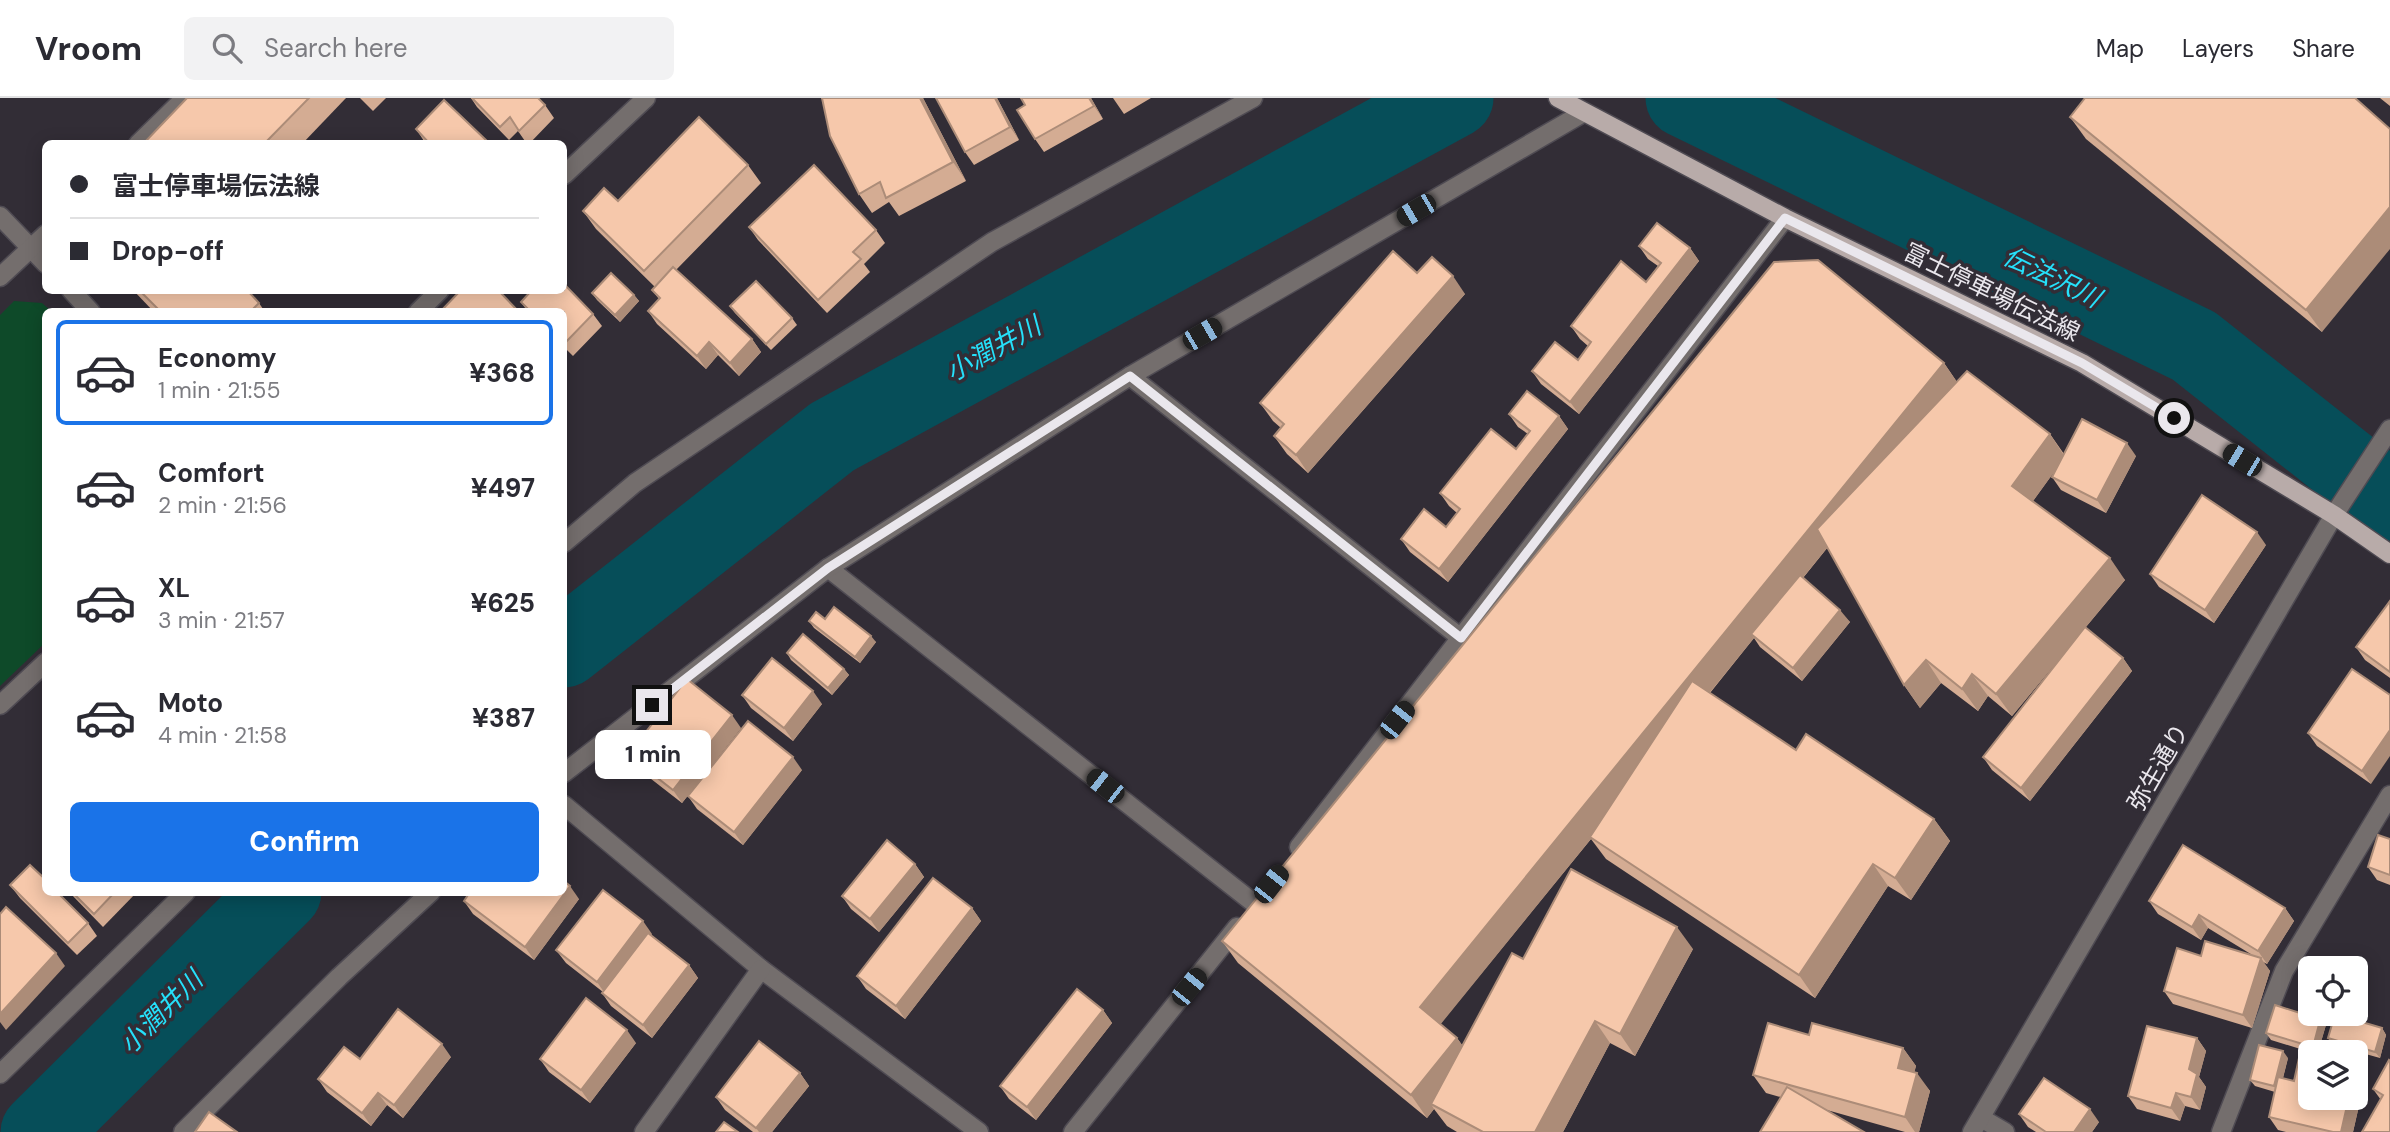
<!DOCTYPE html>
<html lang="en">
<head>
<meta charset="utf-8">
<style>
	body { margin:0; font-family:"DM Sans","Noto Sans JP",sans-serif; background:#f2f2f3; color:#2b2b33; height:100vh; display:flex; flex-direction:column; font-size:26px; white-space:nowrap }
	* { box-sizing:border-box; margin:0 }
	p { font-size:23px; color:#7c7c81 }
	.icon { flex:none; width:38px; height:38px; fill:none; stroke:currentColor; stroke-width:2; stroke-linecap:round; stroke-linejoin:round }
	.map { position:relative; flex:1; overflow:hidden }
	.sheet { position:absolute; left:42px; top:210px; width:525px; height:588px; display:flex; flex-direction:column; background:#fff; border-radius:10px; box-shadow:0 4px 18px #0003 }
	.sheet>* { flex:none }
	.banner { position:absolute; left:42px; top:42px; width:525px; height:154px; border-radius:10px; box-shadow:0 4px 18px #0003; display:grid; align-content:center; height:154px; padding:0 28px; background:#fff }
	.fabs { position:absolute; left:2298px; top:858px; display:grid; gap:14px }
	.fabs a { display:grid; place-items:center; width:70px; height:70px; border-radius:10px; background:#fff; box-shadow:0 4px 18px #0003; font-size:35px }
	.end { position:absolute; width:32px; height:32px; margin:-16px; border:9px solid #eae7ed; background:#111; box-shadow:0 0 0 4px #111 }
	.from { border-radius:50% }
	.bubble { position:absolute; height:49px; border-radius:10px; background:#fff; box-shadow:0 4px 18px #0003; font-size:23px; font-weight:800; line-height:49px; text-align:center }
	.car { position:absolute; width:21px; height:42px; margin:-21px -10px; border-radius:9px; box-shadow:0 0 5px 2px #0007; background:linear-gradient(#222 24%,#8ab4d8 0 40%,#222 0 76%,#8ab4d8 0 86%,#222 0) }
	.banner b { display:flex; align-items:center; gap:24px; height:66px; font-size:26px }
	.banner b+b { border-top:2px solid #e1e1e2 }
	.banner i { width:18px; height:18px; background:#2b2b33 }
	ul { padding:12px 0 0; list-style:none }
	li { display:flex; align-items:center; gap:21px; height:105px; margin:0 14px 10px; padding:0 14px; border:4px solid transparent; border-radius:10px }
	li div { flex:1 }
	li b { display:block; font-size:26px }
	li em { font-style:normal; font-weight:800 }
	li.selected { border-color:#1a73e8 }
	li>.icon { width:63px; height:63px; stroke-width:1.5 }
	.action { display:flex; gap:14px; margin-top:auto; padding:14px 28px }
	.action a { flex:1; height:80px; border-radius:10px; background:#1a73e8; color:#fff; font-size:28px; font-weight:800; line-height:80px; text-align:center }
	header { display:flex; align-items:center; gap:42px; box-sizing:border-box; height:98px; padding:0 35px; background:#fff; border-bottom:2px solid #e1e1e2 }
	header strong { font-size:33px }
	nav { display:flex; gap:38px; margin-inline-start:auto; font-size:24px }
	.search { width:490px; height:63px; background:#f2f2f3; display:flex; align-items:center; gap:18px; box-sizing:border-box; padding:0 24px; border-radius:10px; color:#7c7c81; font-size:26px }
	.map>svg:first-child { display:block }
</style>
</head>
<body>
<header>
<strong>Vroom</strong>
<div class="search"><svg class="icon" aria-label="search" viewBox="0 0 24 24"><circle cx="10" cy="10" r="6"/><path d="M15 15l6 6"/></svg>Search here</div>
<nav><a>Map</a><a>Layers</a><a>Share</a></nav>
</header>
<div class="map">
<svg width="2390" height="1034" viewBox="0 0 2390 1034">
	<rect width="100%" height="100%" fill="#322d36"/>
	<polygon fill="#0e4a29" points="14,203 42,205 51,213 46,214 46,544 0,588 0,217"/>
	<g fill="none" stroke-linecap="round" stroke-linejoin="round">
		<g stroke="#064e59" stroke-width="79">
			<polyline points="1685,0 2194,248 2390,403"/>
			<polyline points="564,550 832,339 1454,0"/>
			<polyline points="40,1034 282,794"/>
		</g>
		<g stroke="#4f4b53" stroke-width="21">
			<g id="minor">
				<polyline points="138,46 185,0"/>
				<polyline points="564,77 646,0"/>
				<polyline points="0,118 46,166"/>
				<polyline points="0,179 46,136"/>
				<polyline points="71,192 91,214"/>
				<polyline points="418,214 440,192"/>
				<polyline points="1130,278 1461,540"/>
				<polyline points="564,445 635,385 992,144 1253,0"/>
				<polyline points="828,470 1255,806"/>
				<polyline points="0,607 46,564"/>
				<polyline points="564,675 828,470 1130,278 1583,15"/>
				<polyline points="564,707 761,871 979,1034"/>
				<polyline points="1299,749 1785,120"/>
				<polyline points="0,976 186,794"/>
				<polyline points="1981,1020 2005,1034"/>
				<polyline points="183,1034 339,879 431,794"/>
				<polyline points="644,1034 761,871"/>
				<polyline points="1073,1034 1237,829"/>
				<polyline points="1972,1034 2334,417 2390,331"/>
				<polyline points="2221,1034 2284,873 2390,697"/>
			</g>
		</g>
		<g stroke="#4f4b53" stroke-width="21">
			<polyline id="major" points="1558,0 1785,120 2082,265 2334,417 2390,456"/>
		</g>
		<use href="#minor" stroke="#746e6d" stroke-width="18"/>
		<use href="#major" stroke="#b8aba9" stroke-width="18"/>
	</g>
	<g fill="#d4ac93">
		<polygon points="187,0 346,0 302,46 143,46"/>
		<polygon points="360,0 386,0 373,13"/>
		<polygon points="471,0 545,7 554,20 529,46 527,46 518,33 509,42 477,9"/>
		<polygon points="822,0 923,0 966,83 899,118 889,104 872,115 859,96"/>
		<polygon points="997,0 1019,42 974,67 965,54"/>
		<polygon points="1021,0 1091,0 1103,21 1044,54 1035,41 1025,7"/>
		<polygon points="1113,0 1151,0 1124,16"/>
		<polygon points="2355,0 2322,234 2086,41 2070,19"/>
		<polygon points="2380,0 2390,0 2390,8"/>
		<polygon points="416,31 488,44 489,46 426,46"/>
		<polygon points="748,67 761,85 676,172 752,241 761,254 739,278 718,257 706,271 657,226 648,213 659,201 652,192 655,189 596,131 583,113"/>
		<polygon points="749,129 876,132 885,145 864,166 870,174 827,215 758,142"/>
		<polygon points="1639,148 1690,150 1699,163 1579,316 1541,286 1532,273 1578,262 1588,248 1580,241 1571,228 1646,184 1658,168 1648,161"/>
		<polygon points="1417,175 1465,196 1308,375 1287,356 1274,338 1281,330 1273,323 1260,305"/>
		<polygon points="133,192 247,192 259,205 265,214 154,214"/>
		<polygon points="592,195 634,197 639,203 620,224 597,202"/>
		<polygon points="521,204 593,216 602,228 573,258 564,249 564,214 528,214"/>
		<polygon points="730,208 792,220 797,227 771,252 735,215"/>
		<polygon points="1944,265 1957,284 2050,336 2064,356 2136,358 2106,415 2061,392 2052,379 2054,374 2033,403 2125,482 2085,530 2123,560 2132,573 2030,703 1992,672 1983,659 2060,560 2012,618 1988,598 1978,613 1941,585 1920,610 1904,587 1828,449 1803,480 1850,524 1802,583 1760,549 1754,540 1710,595 1796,652 1934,721 1950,743 1911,802 1888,788 1815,900 1606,761 1591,741 1440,926 1457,940 1462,947 1523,861 1693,851 1635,958 1610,945 1563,1034 1457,1034 1447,1028 1434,1011 1427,1020 1238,865 1222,843"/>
		<polygon points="1509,316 1559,318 1568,331 1448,484 1410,454 1401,441 1446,429 1457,415 1449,408 1440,395 1516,351 1528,336 1518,329"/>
		<polygon points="2266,447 2214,525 2159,489 2150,476"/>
		<polygon points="2390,503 2390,580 2365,562 2356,549"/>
		<polygon points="825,521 876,544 860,565 814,530 809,523"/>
		<polygon points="787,555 844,571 849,577 832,597 791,562"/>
		<polygon points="2352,571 2371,686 2317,648 2308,635"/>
		<polygon points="742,597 822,606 793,643 751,610"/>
		<polygon points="741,630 682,705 637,670 628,657"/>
		<polygon points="802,672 743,747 697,711 688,698"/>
		<polygon points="2390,741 2390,787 2377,782 2368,769"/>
		<polygon points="915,766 924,779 879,834 851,811 842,798"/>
		<polygon points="10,787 88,825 97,838 77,857 20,800"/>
		<polygon points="69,794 137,794 103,829"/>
		<polygon points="579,801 534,862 473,816 464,803"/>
		<polygon points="2149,803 2285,810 2294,823 2267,866 2263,864 2270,873 2252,930 2173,906 2164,893 2254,858 2208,830 2201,842 2158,816"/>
		<polygon points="972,810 981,823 905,921 866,891 857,878"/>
		<polygon points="652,836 651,837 689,867 698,880 652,940 611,908 602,895 603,894 566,865 556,852"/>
		<polygon points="2310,870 2310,904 2306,903 2301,896"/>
		<polygon points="1103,912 1112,925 1036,1022 1009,1001 1000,988"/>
		<polygon points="2324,915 2328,920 2318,954 2310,954 2271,942 2266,935 2303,916"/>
		<polygon points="2382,930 2386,937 2380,960 2333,947 2328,940"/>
		<polygon points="1809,937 1903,950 1916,968 1914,974 1930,993 1919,1034 1905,1034 1766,995 1753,977"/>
		<polygon points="2197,940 2206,953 2199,979 2206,989 2200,1012 2185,1008 2180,1023 2137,1011 2128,998"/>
		<polygon points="636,945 590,1005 549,974 540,961"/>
		<polygon points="451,959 403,1020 387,1007 371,1028 327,994 318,981 360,961"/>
		<polygon points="2288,960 2283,980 2294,983 2364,986 2353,1034 2286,1034 2278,1032 2269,1019 2275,994 2255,988 2250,982"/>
		<polygon points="2390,963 2390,1034 2381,1002 2373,991"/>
		<polygon points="800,975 809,988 772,1034 753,1034 725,1012 716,999"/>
		<polygon points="2019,1016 2099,1024 2092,1034 2036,1034 2028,1029"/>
	</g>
	<g fill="#ac8c78">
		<polygon points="920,0 923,0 966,83 953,64"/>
		<polygon points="995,0 997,0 1019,42 1010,29"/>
		<polygon points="1089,0 1091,0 1103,21 1094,8"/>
		<polygon points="2390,109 2390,151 2322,234 2306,212"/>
		<polygon points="1690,150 1699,163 1579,316 1570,304"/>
		<polygon points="1453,178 1465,196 1308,375 1296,357"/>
		<polygon points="634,197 639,203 620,224 615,217"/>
		<polygon points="752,241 761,254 739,278 730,265"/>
		<polygon points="709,244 718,257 706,271 697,258"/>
		<polygon points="1944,265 1959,287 1755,539 1751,536 1754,540 1436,932 1420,909"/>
		<polygon points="1559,318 1568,331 1448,484 1439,471"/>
		<polygon points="2050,336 2065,359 2028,410 2012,388"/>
		<polygon points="2127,345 2136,358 2106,415 2097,402"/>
		<polygon points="2257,434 2266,447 2214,525 2205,512"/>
		<polygon points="2110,460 2125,482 2012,618 1996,596"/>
		<polygon points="1840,512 1850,524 1802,583 1793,570"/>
		<polygon points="871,538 876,544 860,565 855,559"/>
		<polygon points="2123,560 2132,573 2030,703 2021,690"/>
		<polygon points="1926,562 1941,585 1920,610 1904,587"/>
		<polygon points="844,571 849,577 832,597 828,590"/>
		<polygon points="1972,576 1988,598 1978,613 1962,591"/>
		<polygon points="813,593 822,606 793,643 784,630"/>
		<polygon points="732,617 741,630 682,705 673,692"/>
		<polygon points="2390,632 2390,658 2371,686 2362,673"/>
		<polygon points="793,659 802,672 743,747 734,734"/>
		<polygon points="1934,721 1950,743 1911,802 1895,780"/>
		<polygon points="915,766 924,779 879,834 870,821"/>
		<polygon points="1873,766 1888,788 1815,900 1799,877"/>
		<polygon points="570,788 579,801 534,862 525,849"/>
		<polygon points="972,810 981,823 905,921 896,908"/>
		<polygon points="2285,810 2294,823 2267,866 2258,853"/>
		<polygon points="2199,817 2208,830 2201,842 2192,829"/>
		<polygon points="643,823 652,836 606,897 597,884"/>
		<polygon points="1677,829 1693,851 1635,958 1620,936"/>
		<polygon points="56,855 65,868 6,932 0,924 0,916"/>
		<polygon points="2261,860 2270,873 2252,930 2243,917"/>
		<polygon points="689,867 698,880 652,940 643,927"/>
		<polygon points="1103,912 1112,925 1036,1022 1027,1009"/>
		<polygon points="2322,915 2324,915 2328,920 2318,954 2316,954 2313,949"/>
		<polygon points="1595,923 1610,945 1563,1034 1535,1034"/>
		<polygon points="2382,930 2386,937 2380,960 2375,954"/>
		<polygon points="627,932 636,945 590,1005 581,992"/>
		<polygon points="1457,940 1473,962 1431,1006 1434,1011 1427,1020 1411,997"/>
		<polygon points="2197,940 2206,953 2199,979 2206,989 2200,1012 2191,999 2189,971"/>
		<polygon points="442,946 451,959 403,1020 394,1007"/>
		<polygon points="1903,950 1916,968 1911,988 1898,970"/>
		<polygon points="2283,953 2288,960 2279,995 2274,988"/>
		<polygon points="2356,974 2364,986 2353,1034 2341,1034 2349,999 2356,999"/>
		<polygon points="800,975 809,988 772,1034 759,1034 756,1030"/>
		<polygon points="1917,975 1930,993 1919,1034 1915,1034 1905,1019"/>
		<polygon points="378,995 387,1007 371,1028 362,1015"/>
		<polygon points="2176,995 2185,1008 2180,1023 2171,1010"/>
		<polygon points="2090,1011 2099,1024 2092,1034 2074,1034"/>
	</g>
	<g fill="#f6c8ab" stroke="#ac8c78" stroke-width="2">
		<polygon points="187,0 309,0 264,46 143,46"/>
		<polygon points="472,0 538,0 545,7 519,33 510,19 500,29"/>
		<polygon points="822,0 920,0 953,64 886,100 880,84 859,96 830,38"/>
		<polygon points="936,0 995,0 1010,29 965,54"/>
		<polygon points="1021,0 1089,0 1094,8 1035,41 1017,12 1025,7"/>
		<polygon points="2085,0 2355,0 2390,31 2390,109 2306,212 2070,19"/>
		<polygon points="444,2 488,44 487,46 430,46 416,31"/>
		<polygon points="699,19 748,67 644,173 583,113 604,90 618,103"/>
		<polygon points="814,67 876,132 853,154 861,161 818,202 749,129"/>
		<polygon points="1657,125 1690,150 1570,304 1532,273 1555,244 1578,262 1591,244 1571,228 1621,163 1646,184 1661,165 1639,148"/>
		<polygon points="1393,153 1417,175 1432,159 1453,178 1296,357 1274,338 1284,326 1260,305"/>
		<polygon points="1818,162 1944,265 1420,909 1457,940 1411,997 1222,843 1774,164"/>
		<polygon points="673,169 752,241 730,265 709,244 697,258 648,213 660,200 652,192"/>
		<polygon points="611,175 634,197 615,217 592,195"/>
		<polygon points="756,183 792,220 766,246 730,208"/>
		<polygon points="564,186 593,216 564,246 564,214 531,214 521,204 532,192 564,192"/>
		<polygon points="139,192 247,192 259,205 250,214 161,214"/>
		<polygon points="461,192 498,192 519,214 440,214"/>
		<polygon points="1967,273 2050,336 2012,388 2110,460 1996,596 1972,576 1962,591 1926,562 1904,587 1817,431"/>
		<polygon points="1527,293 1559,318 1439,471 1401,441 1424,411 1446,429 1460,411 1440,395 1491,331 1516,351 1530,333 1509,316"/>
		<polygon points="2082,321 2127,345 2097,402 2052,379"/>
		<polygon points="2202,397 2257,434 2205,512 2150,476"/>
		<polygon points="1800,477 1840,512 1793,570 1751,536"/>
		<polygon points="2390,503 2390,574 2356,549"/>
		<polygon points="834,509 871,538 855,559 809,523 816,514 825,521"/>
		<polygon points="2085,529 2123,560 2021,690 1983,659"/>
		<polygon points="803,536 844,571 828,590 787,555"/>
		<polygon points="772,560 813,593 784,630 742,597"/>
		<polygon points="2352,571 2390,597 2390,632 2362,673 2308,635"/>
		<polygon points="687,581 732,617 673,692 628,657"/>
		<polygon points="1692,583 1796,652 1806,636 1934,721 1895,780 1873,766 1799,877 1590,739"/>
		<polygon points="748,623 793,659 734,734 688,698"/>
		<polygon points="2378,737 2390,741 2390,777 2368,769"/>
		<polygon points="887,742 915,766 870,821 842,798"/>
		<polygon points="2183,747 2285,810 2258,853 2199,817 2192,829 2149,803"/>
		<polygon points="30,767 46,782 46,794 57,794 88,825 68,845 10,787"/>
		<polygon points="1571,771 1677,829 1620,936 1595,923 1535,1034 1483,1034 1431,1006 1512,855 1523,861"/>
		<polygon points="933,780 972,810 896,908 857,878"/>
		<polygon points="564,783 570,788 525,849 464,803 470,794 564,794"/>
		<polygon points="603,792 643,823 597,884 556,852"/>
		<polygon points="72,794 115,794 94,816"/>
		<polygon points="6,809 56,855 0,916 0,816"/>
		<polygon points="648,835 689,867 643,927 602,895"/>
		<polygon points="2205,843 2261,860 2243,917 2164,893 2177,850 2201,858"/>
		<polygon points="2309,869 2310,870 2310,899 2301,896"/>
		<polygon points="1077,891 1103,912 1027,1009 1000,988"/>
		<polygon points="586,900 627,932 581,992 540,961"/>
		<polygon points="2275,907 2303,916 2305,908 2310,910 2310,915 2322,915 2313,949 2266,935"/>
		<polygon points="398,911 442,946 394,1007 378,995 362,1015 318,981 344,949 360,961"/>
		<polygon points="2335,916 2382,930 2375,954 2328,940"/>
		<polygon points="1768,925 1809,937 1812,925 1903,950 1898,970 1917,975 1905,1019 1753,977"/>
		<polygon points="2147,928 2197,940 2189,971 2197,976 2191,999 2176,995 2171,1010 2128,998"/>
		<polygon points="759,943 800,975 756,1030 716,999"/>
		<polygon points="2259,947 2283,953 2274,988 2250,982"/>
		<polygon points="2299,960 2310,963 2310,999 2349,999 2341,1034 2333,1034 2269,1019 2278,979 2294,983"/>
		<polygon points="2389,962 2390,963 2390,1034 2362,1034 2383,997 2373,991"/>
		<polygon points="2044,980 2090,1011 2074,1034 2046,1034 2019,1016"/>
		<polygon points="1787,989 1864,1034 1760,1034"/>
		<polygon points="209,1014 237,1034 195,1034"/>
		<polygon points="724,1024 738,1034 716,1034"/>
	</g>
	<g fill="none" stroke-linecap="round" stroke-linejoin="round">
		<polyline stroke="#eae7ed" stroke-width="9" points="652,607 828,470 1130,278 1461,540 1785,120 2082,265 2174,320"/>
	</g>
	<g text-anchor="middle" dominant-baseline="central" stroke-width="7" stroke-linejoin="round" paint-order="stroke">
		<g font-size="24" fill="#eae7ed" stroke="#322d36">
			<text transform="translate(1992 194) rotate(26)">富士停車場伝法線</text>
			<text transform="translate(2158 669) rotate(-60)">弥生通り</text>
		</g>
		<g font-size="26" font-style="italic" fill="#25e0fa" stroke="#322d36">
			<text transform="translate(2052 179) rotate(26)">伝法沢川</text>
			<text transform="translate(993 251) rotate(-29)">小潤井川</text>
			<text transform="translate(161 914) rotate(-45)">小潤井川</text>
		</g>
	</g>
</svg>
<div class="fabs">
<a><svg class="icon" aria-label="locate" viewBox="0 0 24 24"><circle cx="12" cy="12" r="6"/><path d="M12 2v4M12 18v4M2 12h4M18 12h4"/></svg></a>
<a><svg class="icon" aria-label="layers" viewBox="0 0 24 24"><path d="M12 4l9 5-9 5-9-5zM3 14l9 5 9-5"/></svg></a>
</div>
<i class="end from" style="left:2174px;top:320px"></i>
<i class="end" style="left:652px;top:607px"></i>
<div class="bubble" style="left:595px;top:632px;width:116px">1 min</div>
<i class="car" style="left:1416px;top:112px;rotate:240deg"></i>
<i class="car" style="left:1202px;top:236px;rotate:60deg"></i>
<i class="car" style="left:2242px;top:362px;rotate:301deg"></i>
<i class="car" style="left:1397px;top:622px;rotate:38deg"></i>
<i class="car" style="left:1105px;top:688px;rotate:308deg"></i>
<i class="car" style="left:1271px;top:786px;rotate:38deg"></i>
<i class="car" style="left:1189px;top:889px;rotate:39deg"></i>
<div class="banner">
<b><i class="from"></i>富士停車場伝法線</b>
<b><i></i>Drop-off</b>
</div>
<section class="sheet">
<ul>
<li class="selected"><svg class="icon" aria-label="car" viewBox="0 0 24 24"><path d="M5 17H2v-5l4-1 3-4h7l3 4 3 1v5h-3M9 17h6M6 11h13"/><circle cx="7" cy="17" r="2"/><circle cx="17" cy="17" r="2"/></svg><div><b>Economy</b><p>1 min · 21:55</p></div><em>¥368</em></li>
<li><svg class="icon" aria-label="car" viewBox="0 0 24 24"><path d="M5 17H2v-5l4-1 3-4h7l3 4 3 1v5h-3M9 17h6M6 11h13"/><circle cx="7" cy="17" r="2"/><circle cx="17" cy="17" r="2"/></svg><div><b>Comfort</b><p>2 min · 21:56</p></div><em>¥497</em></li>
<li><svg class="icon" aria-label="car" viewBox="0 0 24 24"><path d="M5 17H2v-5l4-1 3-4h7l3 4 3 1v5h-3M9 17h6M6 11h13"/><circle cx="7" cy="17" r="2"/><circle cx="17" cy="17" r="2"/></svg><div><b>XL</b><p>3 min · 21:57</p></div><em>¥625</em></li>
<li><svg class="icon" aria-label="car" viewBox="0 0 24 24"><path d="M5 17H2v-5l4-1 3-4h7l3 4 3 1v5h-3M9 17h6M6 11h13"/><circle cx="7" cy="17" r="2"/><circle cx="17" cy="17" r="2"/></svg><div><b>Moto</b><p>4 min · 21:58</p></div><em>¥387</em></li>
</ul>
<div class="action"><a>Confirm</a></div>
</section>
</div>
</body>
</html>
